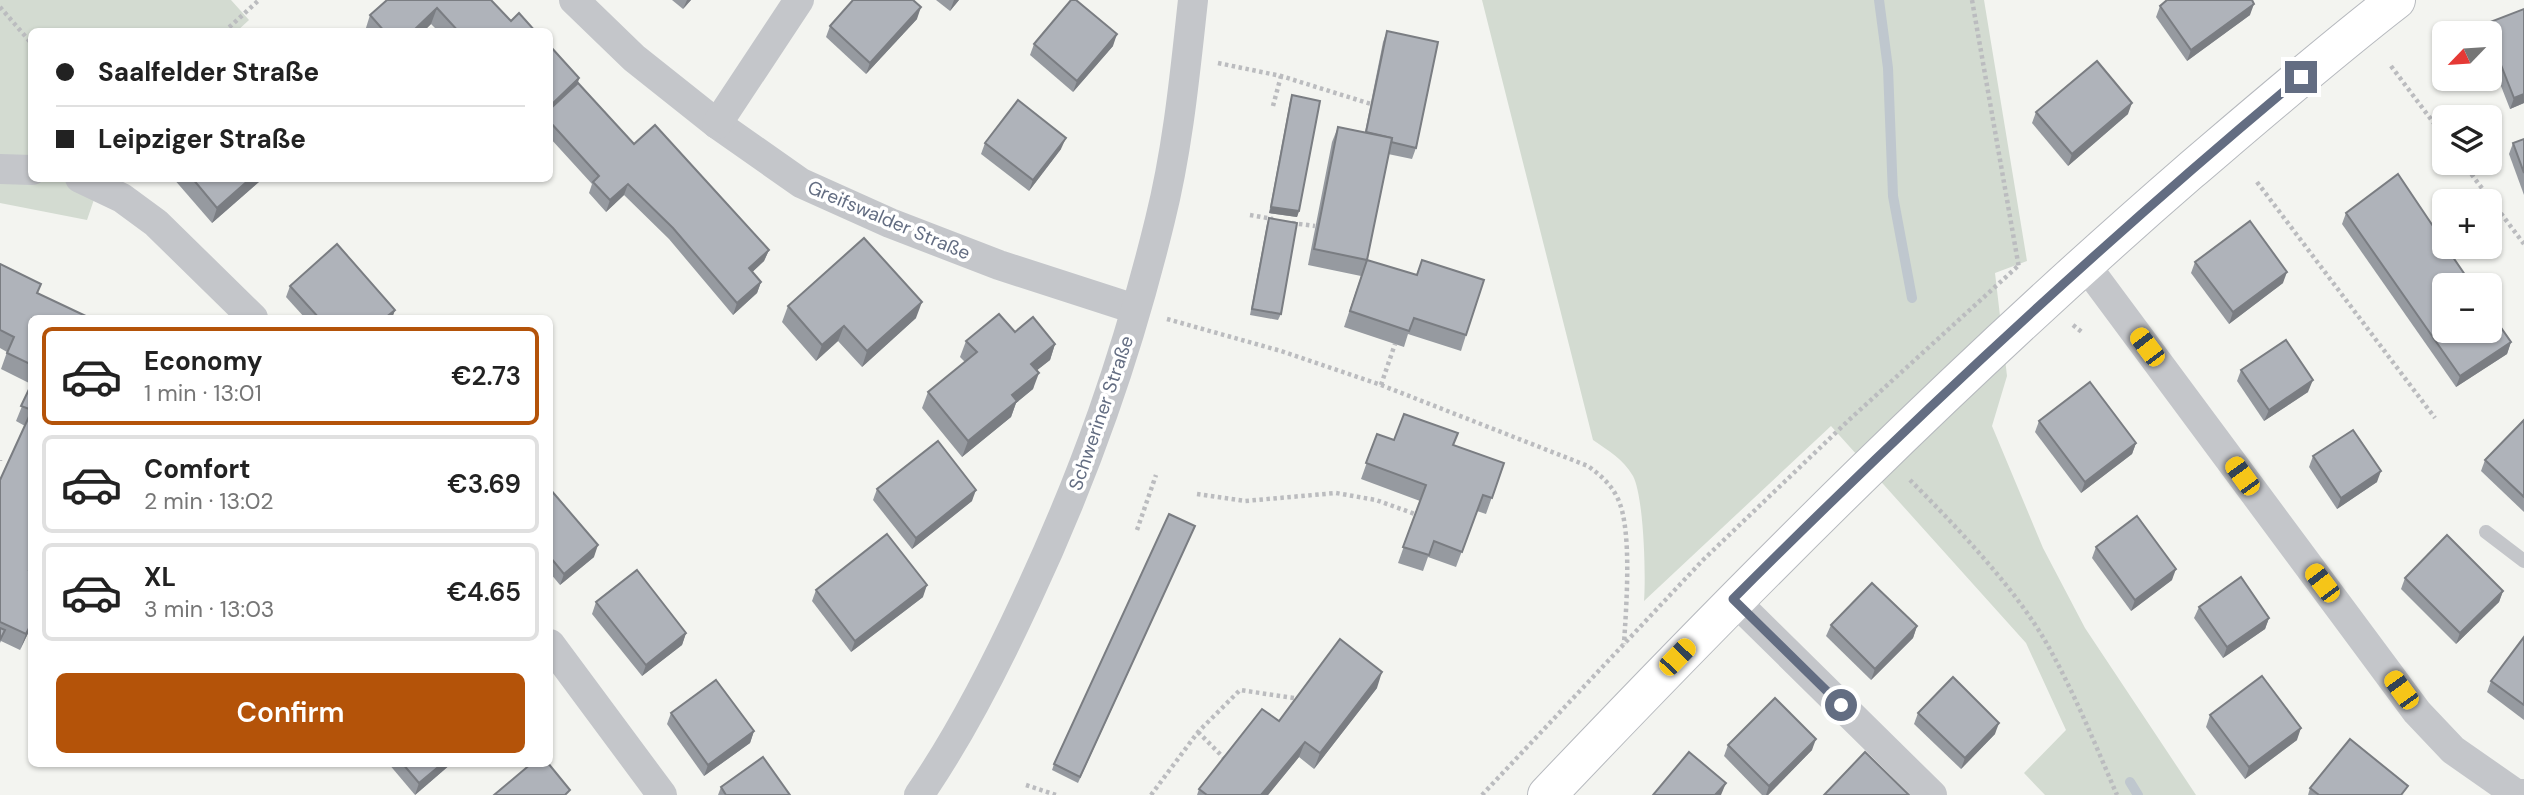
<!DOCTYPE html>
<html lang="en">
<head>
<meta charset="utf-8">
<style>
	body { margin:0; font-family:"DM Sans",sans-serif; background:#f2f2f2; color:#222; height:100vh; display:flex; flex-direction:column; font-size:26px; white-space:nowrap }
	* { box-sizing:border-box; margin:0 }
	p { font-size:23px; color:#767676 }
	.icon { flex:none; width:38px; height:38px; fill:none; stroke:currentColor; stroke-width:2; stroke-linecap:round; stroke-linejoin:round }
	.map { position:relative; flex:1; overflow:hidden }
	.drawer { position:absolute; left:28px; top:315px; width:525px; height:452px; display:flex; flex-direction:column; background:#fff; border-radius:10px; box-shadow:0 2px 5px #0004 }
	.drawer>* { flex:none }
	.hud { position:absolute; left:28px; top:28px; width:525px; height:154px; border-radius:10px; box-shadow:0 2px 5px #0004; display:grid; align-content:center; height:154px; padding:0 28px; background:#fff }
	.needle { width:46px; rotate:245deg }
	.tools { position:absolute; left:2432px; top:21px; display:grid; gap:14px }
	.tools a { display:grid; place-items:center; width:70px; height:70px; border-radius:10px; background:#fff; box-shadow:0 2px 5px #0004; font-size:35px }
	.end { position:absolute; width:32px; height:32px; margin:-16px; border:9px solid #636d82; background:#fff; box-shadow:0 0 0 4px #fff }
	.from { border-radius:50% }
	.car { position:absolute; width:21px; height:42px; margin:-21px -10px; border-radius:9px; box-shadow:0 0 5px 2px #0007; background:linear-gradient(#f5c518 24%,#345 0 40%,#f5c518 0 76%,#345 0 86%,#f5c518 0) }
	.hud b { display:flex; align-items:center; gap:24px; height:66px; font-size:26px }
	.hud b+b { border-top:2px solid #e0e0e0 }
	.hud i { width:18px; height:18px; background:#222 }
	ul { padding:12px 0 0; list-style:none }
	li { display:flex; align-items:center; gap:21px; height:98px; margin:0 14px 10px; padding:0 14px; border:4px solid #e0e0e0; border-radius:10px }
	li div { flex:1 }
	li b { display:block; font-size:26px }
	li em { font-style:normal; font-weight:600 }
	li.on { border-color:#b45309 }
	li>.icon { width:63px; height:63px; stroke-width:1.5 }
	.primary-button { display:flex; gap:14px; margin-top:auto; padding:14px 28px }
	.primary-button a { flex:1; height:80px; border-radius:10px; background:#b45309; color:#fff; font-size:28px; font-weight:600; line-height:80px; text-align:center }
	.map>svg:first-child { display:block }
</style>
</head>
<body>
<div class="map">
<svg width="2524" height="795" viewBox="0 0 2524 795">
	<rect width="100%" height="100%" fill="#f3f4f0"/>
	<g fill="#d3dbd1">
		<polygon points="0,0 231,0 249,20 236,32 32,32 32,178 101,179 87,220 0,203"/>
		<path d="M1482,0H1984L2027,261L1995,273L2007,376L1992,426L2043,548L2085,628L2196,795H2045L2024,773L2066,730L2026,643L1831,426L1644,601C1646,576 1644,497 1633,476C1623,459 1609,451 1593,440Z"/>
	</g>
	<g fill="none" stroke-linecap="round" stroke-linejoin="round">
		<g stroke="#bfc7ce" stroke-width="10">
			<polyline points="1879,0 1888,68 1893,196 1912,298"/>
			<polyline points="2130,782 2138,795"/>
		</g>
		<g stroke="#b6b9be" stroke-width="40">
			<path id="secondary" d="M1547,795C1753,578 1963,368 2189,172C2257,114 2325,55 2396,0"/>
		</g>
		<g stroke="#bbbcbf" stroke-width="4.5" stroke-dasharray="3.5 3.5" stroke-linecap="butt">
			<polyline points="1972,0 2019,268"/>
			<polyline points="0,7 32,44"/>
			<polyline points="224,32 259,0"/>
			<polyline points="1218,63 1281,76 1371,104"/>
			<polyline points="2391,66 2445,138"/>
			<polyline points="1273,106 1281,76"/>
			<polyline points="2463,163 2524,244"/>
			<polyline points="2257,182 2435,418"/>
			<polyline points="1250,215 1273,219"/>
			<polyline points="1292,223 1315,226"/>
			<path d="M1167,319L1281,351L1381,385L1588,466C1600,475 1610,483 1617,497C1633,527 1626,609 1624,644"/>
			<polyline points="2073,325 2083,333"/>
			<polyline points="1381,385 1395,344"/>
			<polyline points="0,460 0,461"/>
			<path d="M1910,480C1956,526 2015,588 2047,644C2074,692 2095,744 2117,795"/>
			<polyline points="1197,494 1245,501 1336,493 1376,500 1415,514"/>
			<polyline points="1137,530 1156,475"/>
			<polyline points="1198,732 1227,761"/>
			<polyline points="1026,785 1056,795"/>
			<polyline points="1151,795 1198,732 1240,690 1300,699"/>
			<polyline points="1482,795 1703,560 1850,419 2018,266"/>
		</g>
		<polyline stroke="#c4c6ca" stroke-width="14" points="2486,532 2524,561"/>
		<g stroke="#c4c6ca" stroke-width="30">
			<polyline points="574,0 634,58 717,124 801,183 890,223 999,265 1135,309"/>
			<polyline points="717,124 799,0"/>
			<polyline points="0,169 32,170"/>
			<polyline points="80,178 122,198 156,223 253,318"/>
			<polyline points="2084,263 2417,712 2453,750 2516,794 2524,794"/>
			<polyline points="1733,599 1932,795"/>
			<polyline points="550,644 662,795"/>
			<path d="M919,795C961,734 995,667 1026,600C1085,474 1127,355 1160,220C1178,148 1185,73 1193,0"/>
		</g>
		<use href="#secondary" stroke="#fff" stroke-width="38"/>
	</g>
	<g fill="#969aa0">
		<polygon points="491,0 511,21 536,32 439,32 431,24 423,32 365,31 370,15"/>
		<polygon points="672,0 691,0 683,9"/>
		<polygon points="936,0 959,0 950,11"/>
		<polygon points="2160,6 2250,15 2187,61 2156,17"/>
		<polygon points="2524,9 2524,103 2510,109 2490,58 2490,33 2482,33 2485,24"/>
		<polygon points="917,19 866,74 826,37 830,26"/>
		<polygon points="1387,31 1416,148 1412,159 1388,154 1367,260 1416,275 1422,260 1466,335 1461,351 1408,334 1404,347 1344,327 1361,276 1308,265 1332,142 1338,127 1365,132 1383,42"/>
		<polygon points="1034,44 1113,46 1073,92 1030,55"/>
		<polygon points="550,46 579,78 578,83 634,144 769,250 764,261 752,272 761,282 757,293 733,315 669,239 624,195 606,212 589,193 592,184 550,138"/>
		<polygon points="1292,95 1299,211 1297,217 1269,213 1290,101"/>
		<polygon points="2036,112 2128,114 2068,166 2032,123"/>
		<polygon points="2524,139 2524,195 2509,154 2513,143"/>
		<polygon points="985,143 1061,149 1029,191 981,154"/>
		<polygon points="173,178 261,178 260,181 212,223"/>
		<polygon points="2346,213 2511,342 2507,354 2456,387 2342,224"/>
		<polygon points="1269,218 1281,314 1278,320 1250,315 1267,224"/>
		<polygon points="2195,262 2283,283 2229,324 2191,273"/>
		<polygon points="0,264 38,294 32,318 32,567 30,570 32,571 32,625 20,650 1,641 0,643 0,480 25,426 16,421 31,384 1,369 7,352 0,348"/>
		<polygon points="290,286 395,310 392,318 305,318 286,297"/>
		<polygon points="788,306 916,318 862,367 838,341 816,361 782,322"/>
		<polygon points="1015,332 1055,344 1050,360 1037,370 1033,389 1016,403 1011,417 962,457 922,408 928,392 965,362 960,357 966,341"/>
		<polygon points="2241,370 2308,392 2264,421 2237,381"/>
		<polygon points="2524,420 2524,512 2481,471 2485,460"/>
		<polygon points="2039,421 2136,443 2132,454 2081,493 2035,432"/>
		<polygon points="1377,434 1394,440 1453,445 1504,463 1486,514 1477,511 1456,567 1428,557 1423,571 1398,563 1420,501 1361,479"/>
		<polygon points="2313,456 2377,482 2337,509 2309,467"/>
		<polygon points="550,489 594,557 560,585 550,573"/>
		<polygon points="877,489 972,501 912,549 873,500"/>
		<polygon points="1195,526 1078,783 1052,770 1054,764"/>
		<polygon points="2096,547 2172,580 2131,611 2092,558"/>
		<polygon points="2405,578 2503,591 2499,602 2456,644 2401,589"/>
		<polygon points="816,590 923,597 851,652 812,601"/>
		<polygon points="596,602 686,633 682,645 642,676 592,614"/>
		<polygon points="2199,607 2269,618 2265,629 2223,658 2194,618"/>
		<polygon points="1831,625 1917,626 1913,638 1871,680 1826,636"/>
		<polygon points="2524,637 2524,720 2487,692 2491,681"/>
		<polygon points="1377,688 1314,769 1299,757 1268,795 1197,795 1199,789 1279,721"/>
		<polygon points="671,713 754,731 750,743 704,776 667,724"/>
		<polygon points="1918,713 1995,734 1961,769 1914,724"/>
		<polygon points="2210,715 2297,740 2245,779 2206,727"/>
		<polygon points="1728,745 1812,750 1768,795 1762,795 1724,756"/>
		<polygon points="388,763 452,763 415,795"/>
		<polygon points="721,787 790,795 718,795"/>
		<polygon points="2310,788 2405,795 2308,795"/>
	</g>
	<g fill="#7a7d82">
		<polygon points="687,0 691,0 683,9"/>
		<polygon points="954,0 959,0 950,11"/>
		<polygon points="2254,4 2250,15 2187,61 2191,50"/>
		<polygon points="921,7 917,19 866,74 870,63"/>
		<polygon points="437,8 431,24 423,32 412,32"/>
		<polygon points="1117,34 1113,46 1073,92 1077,81"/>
		<polygon points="579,78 574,94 550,117 550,106"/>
		<polygon points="2524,94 2524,103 2510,109 2514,98"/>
		<polygon points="2132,103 2128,114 2068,166 2072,154"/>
		<polygon points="1066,138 1061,149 1029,191 1033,180"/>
		<polygon points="251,178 261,178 260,181 212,223 217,208"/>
		<polygon points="628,184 624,195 606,212 610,200"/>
		<polygon points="1271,207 1299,211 1297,217 1269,213"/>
		<polygon points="769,250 764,261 744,280 749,268"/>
		<polygon points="2287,272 2283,283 2229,324 2233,312"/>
		<polygon points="761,282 757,293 733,315 737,303"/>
		<polygon points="922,302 916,318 862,367 867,351"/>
		<polygon points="395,310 392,318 385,318"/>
		<polygon points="844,326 838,341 816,361 822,345"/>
		<polygon points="2511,342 2507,354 2456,387 2460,376"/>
		<polygon points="1055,344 1050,360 1026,379 1031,364"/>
		<polygon points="1039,373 1033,389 1016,403 1011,417 962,457 968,441 1012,395"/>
		<polygon points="2313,380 2308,392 2264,421 2269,410"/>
		<polygon points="2136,443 2132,454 2081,493 2085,482"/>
		<polygon points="2381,471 2377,482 2337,509 2341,498"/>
		<polygon points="976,490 972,501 912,549 916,538"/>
		<polygon points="598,545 594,557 560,585 564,574"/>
		<polygon points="2176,569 2172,580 2131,611 2135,600"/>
		<polygon points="927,585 923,597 851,652 855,641"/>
		<polygon points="2503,591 2499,602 2456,644 2460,633"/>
		<polygon points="2269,618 2265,629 2223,658 2227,647"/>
		<polygon points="32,622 32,625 20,650 26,634"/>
		<polygon points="1917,626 1913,638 1871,680 1875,669"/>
		<polygon points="686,633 682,645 642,676 646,665"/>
		<polygon points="1382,672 1377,688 1314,769 1320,753"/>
		<polygon points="1999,723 1995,734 1961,769 1965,758"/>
		<polygon points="2301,728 2297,740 2245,779 2249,767"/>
		<polygon points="754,731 750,743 704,776 708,765"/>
		<polygon points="1816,739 1812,750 1768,795 1766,795 1769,786"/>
		<polygon points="1305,742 1299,757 1268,795 1261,795"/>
		<polygon points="443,763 452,763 415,795 419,783"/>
		<polygon points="1726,783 1721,795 1715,795"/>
	</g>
	<g fill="#afb3ba" stroke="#7a7d82" stroke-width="2">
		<polygon points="387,0 491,0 511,21 519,13 536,32 459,32 437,8 412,32 385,32 370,15"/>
		<polygon points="853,0 913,0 921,7 870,63 830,26"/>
		<polygon points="1071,0 1076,0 1117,34 1077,81 1034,44"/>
		<polygon points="2167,0 2252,0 2254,4 2191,50 2160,6"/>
		<polygon points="2524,9 2524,94 2514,98 2490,37 2490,33 2489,33 2485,24"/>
		<polygon points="1387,31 1438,42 1416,148 1391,142 1392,138 1366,132"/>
		<polygon points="550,46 579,78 550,106"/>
		<polygon points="2097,61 2132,103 2072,154 2036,112"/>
		<polygon points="578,83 634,144 655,125 769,250 749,268 761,282 737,303 673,228 628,184 610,200 593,182 599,176 550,122 550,109"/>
		<polygon points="1292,95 1320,101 1299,211 1271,207"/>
		<polygon points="1018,100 1066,138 1033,180 985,143"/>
		<polygon points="1338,127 1392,138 1367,260 1314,249"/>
		<polygon points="2524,139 2524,173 2513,143"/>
		<polygon points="2398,174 2445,244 2445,247 2446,247 2472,285 2445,285 2445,331 2490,331 2490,312 2511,342 2460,376 2346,213"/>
		<polygon points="192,178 251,178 217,208"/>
		<polygon points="1269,218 1297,223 1281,314 1252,309"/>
		<polygon points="2250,221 2287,272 2233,312 2195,262"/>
		<polygon points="864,238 922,302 867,351 844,326 822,345 788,306"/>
		<polygon points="337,244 395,310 385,318 319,318 290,286"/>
		<polygon points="1367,260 1417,275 1422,260 1484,280 1466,335 1414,318 1409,331 1350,311"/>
		<polygon points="0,264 41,284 37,293 90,318 32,318 32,365 7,353 14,337 0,330"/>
		<polygon points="999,314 1015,332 1033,317 1055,344 1031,364 1039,373 1012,395 1017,401 968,441 928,392 977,352 966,341"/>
		<polygon points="2286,340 2313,380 2269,410 2241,370"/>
		<polygon points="2090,382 2136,443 2085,482 2039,421"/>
		<polygon points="32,383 32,410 21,406"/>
		<polygon points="32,410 32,564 29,570 32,571 32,622 26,634 0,622 0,480"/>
		<polygon points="1404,414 1458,433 1453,445 1504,463 1492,498 1483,495 1462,552 1434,541 1429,555 1403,547 1426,485 1366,463 1377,434 1394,440"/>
		<polygon points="2524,420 2524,497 2485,460"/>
		<polygon points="2353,430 2381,471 2341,498 2313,456"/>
		<polygon points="938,441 976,490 916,538 877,489"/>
		<polygon points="550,489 598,545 564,574 550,557"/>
		<polygon points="1169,514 1195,526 1080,777 1054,764"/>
		<polygon points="2137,516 2176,569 2135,600 2096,547"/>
		<polygon points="887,534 927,585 855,641 816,590"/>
		<polygon points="2447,535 2503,591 2460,633 2405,578"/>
		<polygon points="637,570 686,633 646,665 596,602"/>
		<polygon points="2241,577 2269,618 2227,647 2199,607"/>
		<polygon points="1872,583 1917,626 1875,669 1831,625"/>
		<polygon points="0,628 5,630 0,640"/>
		<polygon points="2524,637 2524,705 2491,681"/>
		<polygon points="1340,639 1382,672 1320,753 1305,742 1261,795 1207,795 1199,789 1262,709 1279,721"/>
		<polygon points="2262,676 2301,728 2249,767 2210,715"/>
		<polygon points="1953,677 1999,723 1965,758 1918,713"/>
		<polygon points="716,680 754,731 708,765 671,713"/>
		<polygon points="1775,698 1816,739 1769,786 1728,745"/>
		<polygon points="2350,739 2408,786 2401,795 2319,795 2310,788"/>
		<polygon points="1689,752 1726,783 1715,795 1653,795"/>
		<polygon points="1865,752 1909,795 1824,795"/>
		<polygon points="763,757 790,795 726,795 721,787"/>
		<polygon points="402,763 443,763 419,783"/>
		<polygon points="532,763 548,763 570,790 565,795 494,795"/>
	</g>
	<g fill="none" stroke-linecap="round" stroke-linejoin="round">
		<path stroke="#636d82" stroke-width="9" d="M1841,705L1733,599C1915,417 2103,242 2301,77"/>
	</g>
	<g text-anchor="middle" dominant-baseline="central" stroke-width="7" stroke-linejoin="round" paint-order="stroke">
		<g font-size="19" fill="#636d82" stroke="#fff">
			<text transform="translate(889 220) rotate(23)">Greifswalder Straße</text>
			<text transform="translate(1101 413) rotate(-71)">Schweriner Straße</text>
		</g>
	</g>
</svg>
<div class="tools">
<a><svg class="needle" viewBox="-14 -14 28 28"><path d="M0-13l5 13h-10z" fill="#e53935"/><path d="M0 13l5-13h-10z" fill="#767676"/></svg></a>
<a><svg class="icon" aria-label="layers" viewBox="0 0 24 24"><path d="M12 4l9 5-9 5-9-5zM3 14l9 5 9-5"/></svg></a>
<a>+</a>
<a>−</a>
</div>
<i class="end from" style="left:1841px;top:705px"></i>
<i class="end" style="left:2301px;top:77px"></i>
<i class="car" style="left:2147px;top:347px;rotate:323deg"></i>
<i class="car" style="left:2242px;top:476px;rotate:324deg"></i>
<i class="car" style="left:2322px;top:583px;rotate:323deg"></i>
<i class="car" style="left:1677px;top:657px;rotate:44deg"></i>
<i class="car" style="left:2401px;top:690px;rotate:324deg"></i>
<div class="hud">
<b><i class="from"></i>Saalfelder Straße</b>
<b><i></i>Leipziger Straße</b>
</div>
<section class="drawer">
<ul>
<li class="on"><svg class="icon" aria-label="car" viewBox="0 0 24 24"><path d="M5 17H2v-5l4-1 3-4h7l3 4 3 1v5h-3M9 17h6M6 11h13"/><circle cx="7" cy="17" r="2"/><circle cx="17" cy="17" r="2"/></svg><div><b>Economy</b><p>1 min · 13:01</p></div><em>€2.73</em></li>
<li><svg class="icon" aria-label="car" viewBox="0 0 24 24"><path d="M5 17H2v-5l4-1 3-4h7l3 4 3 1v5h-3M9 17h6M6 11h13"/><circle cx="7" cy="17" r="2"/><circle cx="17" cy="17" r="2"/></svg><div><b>Comfort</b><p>2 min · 13:02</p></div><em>€3.69</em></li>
<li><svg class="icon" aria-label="car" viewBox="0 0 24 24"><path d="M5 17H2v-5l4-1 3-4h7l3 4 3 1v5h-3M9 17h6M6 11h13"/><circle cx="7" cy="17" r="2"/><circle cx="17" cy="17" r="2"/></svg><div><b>XL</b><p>3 min · 13:03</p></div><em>€4.65</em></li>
</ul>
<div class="primary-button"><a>Confirm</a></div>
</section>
</div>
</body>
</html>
